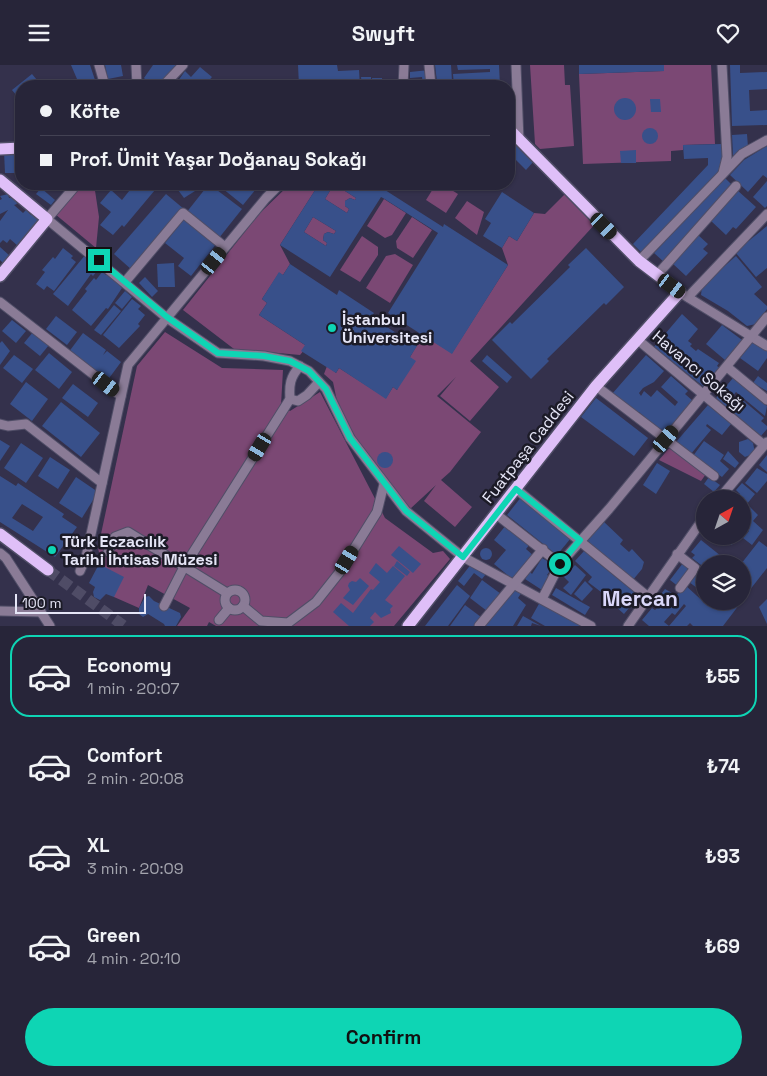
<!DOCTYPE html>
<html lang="en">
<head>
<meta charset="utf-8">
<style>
	body { margin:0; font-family:"Space Grotesk",sans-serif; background:#333144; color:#f1f3f6; height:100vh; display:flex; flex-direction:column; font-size:19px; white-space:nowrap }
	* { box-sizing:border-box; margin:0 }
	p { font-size:16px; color:#a4a5ae }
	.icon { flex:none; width:28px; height:28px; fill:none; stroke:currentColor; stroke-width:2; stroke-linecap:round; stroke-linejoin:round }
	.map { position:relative; height:561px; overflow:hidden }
	.side { display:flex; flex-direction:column; background:#272539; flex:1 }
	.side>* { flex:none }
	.hud { position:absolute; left:15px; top:15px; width:500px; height:110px; border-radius:20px; box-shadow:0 1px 4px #0004,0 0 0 1px #434253; display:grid; align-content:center; height:110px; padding:0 25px; background:#272539 }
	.needle { width:32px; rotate:40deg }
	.buttons { position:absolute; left:696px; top:425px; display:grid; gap:10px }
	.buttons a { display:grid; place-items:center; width:55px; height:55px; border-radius:50%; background:#272539; box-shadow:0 1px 4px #0004,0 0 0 1px #434253; font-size:25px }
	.scale { position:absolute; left:15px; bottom:12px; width:131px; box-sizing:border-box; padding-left:5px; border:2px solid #e6e6f7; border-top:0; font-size:14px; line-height:18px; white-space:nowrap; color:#e6e6f7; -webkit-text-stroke:4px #1c1b27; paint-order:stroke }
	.end { position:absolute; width:22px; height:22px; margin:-11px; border:6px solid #0ed5b4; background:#111; box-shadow:0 0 0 2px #111 }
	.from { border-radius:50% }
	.car { position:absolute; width:15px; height:30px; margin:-15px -8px; border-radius:6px; box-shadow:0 0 4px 1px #0007; background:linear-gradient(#222 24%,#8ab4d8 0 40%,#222 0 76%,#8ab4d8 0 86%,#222 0) }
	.hud b { display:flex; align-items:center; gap:18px; height:48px; font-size:19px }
	.hud b+b { border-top:1px solid #434253 }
	.hud i { width:12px; height:12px; background:#f1f3f6 }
	ul { padding:9px 0 0; list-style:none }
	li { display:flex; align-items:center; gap:15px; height:82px; margin:0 10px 8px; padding:0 15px; border:2px solid transparent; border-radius:20px }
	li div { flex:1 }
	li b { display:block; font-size:19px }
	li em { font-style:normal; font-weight:700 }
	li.selected { border-color:#0ed5b4 }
	li>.icon { width:45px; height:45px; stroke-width:1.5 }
	.cta { display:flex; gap:10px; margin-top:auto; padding:10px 25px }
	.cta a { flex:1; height:58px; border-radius:30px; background:#0ed5b4; color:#111; font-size:20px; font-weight:700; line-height:58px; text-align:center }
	header { display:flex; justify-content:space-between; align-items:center; height:65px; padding:0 25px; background:#272539; font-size:22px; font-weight:700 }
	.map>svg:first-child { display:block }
</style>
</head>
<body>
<header><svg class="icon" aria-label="menu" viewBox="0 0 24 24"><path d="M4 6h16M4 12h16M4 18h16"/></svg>Swyft<svg class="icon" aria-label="heart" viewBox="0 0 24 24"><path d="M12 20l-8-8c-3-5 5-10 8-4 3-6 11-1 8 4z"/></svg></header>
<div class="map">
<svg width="767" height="561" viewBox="0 0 767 561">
	<rect width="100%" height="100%" fill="#34314c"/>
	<g fill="#7b4874">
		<polygon points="530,0 564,0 565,20 570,20 574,81 540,84 535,79"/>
		<polygon points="664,0 711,0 715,79 683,80 683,85 671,86 671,96 583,99 579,9 664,6"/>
		<polygon points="79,119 94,119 99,152 96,183 55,149"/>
		<polygon points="290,119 319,119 280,180 290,199 283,210 279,208 262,234 267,238 259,250 305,280 305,284 300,290 234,284 183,245 259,149"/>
		<polygon points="334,119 356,133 355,135 350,133 345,136 345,141 349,144 347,148 325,134"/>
		<polygon points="436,119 442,119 458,129 446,148 426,135"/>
		<polygon points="565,129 569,130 596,158 470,296 499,322 470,356 440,331 456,312 437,331 481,367 450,407 441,415 472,442 455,462 424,436 436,420 410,444 360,380 338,341 333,317 324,309 327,301 336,308 339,303 386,333 393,322 397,325 410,292 423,270 452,288 508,200 502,183 509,171 517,176 534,148 545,149"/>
		<polygon points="384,134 406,148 392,170 385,173 367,161"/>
		<polygon points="467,136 484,147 477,170 455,153"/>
		<polygon points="313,152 336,166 334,169 328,167 324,169 323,175 327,178 326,181 304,167"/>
		<polygon points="412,152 432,165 413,193 397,183 396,176"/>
		<polygon points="362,171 378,182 378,190 360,217 340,205"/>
		<polygon points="395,189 413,200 390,238 366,223 386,191"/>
		<polygon points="165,267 222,303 283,305 281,340 290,346 320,327 385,453 433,488 443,486 450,494 394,561 216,561 209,557 207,561 177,561 190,543 148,520 139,543 114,532 102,501 98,483 137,301"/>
		<polygon points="671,381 706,409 701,416 659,395"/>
	</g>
	<g fill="#38508a" fill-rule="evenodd">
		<polygon points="71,0 90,0 95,15 98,13 100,20 80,21"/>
		<polygon points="105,0 121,0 123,11 108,14"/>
		<polygon points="153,0 176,0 160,21 152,21 144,13"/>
		<polygon points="298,0 337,0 338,6 359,5 360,21 299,21"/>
		<polygon points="435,0 451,0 452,16 437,17"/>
		<polygon points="457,0 499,0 500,21 454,21 453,9 490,7 490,4 458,5"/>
		<polygon points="579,0 664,0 664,6 579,9"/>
		<polygon points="730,0 740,0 740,8 767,7 767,24 749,25 750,46 767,45 767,60 732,61"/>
		<polygon points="200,2 212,12 204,21 189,21 184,17 181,20 178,16 185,6 191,12"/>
		<polygon points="429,5 430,21 423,21 422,12 410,13 410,7"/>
		<polygon points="32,9 42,21 21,21 21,36 12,25"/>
		<polygon points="361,12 371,12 371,21 362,21"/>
		<polygon points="372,13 382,13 382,21 373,21"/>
		<circle cx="625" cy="44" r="11"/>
		<polygon points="650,34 660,34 661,47 651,47"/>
		<circle cx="650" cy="71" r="8"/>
		<polygon points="747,69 748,82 733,91 732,70"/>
		<polygon points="514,76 534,96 526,105 509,88 509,81"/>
		<polygon points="722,79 724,101 642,188 633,179 708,100 708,93 684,94 683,80"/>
		<polygon points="767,81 767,113 763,110 748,127 730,110 744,95"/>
		<polygon points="636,85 636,98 621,98 620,86"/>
		<polygon points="4,87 14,87 16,108 5,108"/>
		<polygon points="725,113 733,121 664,197 654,188"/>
		<polygon points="767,116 767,141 765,143 753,132"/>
		<polygon points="131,119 160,119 124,162 122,160 113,170 100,160 111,147 100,138 111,125 122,135 133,121"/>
		<polygon points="186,119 190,119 195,126 184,133 178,125"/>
		<polygon points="209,119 242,144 219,173 186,148"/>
		<polygon points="217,119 260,119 243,140"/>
		<path d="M319,119H334L325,134L347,148L349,144L345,141V136L350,133L355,135L356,133L334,119H382L387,122L385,125L443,162L444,159L508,200L452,289L388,248L438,168L383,133L381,132L330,212L280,180ZM313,152L336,166L334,169L328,167L324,169L323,175L327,178L326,181L304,167Z"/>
		<polygon points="41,123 55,135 51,140 36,129"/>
		<polygon points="737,125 756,142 736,164 733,162 726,170 710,155"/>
		<polygon points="502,127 534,148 517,176 509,171 502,183 483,171 491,158 485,154"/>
		<polygon points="8,129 9,133 14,132 17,139 14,140 23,148 26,145 31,150 33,147 40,153 18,181 10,174 7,178 3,175 0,178 0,156 8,145 0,149 0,135 2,134 0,131"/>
		<polygon points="166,129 184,144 132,205 114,189"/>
		<polygon points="185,153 217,178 191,211 178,201 184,193 165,178"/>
		<polygon points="767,161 767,203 756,212 735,187"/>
		<polygon points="698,170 708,179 703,184 708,188 686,211 672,198"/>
		<polygon points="0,182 10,191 3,198 0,195"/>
		<polygon points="63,183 73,191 71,193 76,197 54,226 47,221 44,225 36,219 45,207 42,205 53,192 55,194"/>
		<polygon points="586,183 624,222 606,240 604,238 547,294 549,296 531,314 492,275 510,257 512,259 570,202 568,200"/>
		<polygon points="86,189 101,201 93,211 91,209 68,241 53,229"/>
		<polygon points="736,191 762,222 754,229 767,241 767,244 756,259 747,261 728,246 701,230 702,221"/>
		<polygon points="174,198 175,222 158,222 157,199"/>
		<polygon points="290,199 337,230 339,225 374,248 371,252 417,281 410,292 416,296 397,325 393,322 386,334 339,303 336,308 301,286 305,280 259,250 267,238 262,234 279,207 283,210"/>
		<polygon points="102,207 106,210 108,208 122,223 108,244 106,243 91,261 72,245 87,226 85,224 94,213 96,215"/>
		<polygon points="145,212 158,226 152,232 139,218"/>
		<polygon points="125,226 132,232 122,244 115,238"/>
		<polygon points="132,234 141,241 138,244 145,250 138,259 140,261 119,283 103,270"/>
		<polygon points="114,240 121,246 101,270 94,265"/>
		<polygon points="682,249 698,264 688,276 692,279 690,281 696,286 698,284 719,298 717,301 720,303 704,322 654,282"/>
		<polygon points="56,251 77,267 67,280 46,264"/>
		<polygon points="12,255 26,266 16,278 2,266"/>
		<polygon points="722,260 742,275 725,295 706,279"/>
		<polygon points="33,267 49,280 40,291 24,278"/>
		<polygon points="83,268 106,285 103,290 107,286 121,297 107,316 68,288"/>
		<polygon points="2,276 10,286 0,300 0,278"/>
		<polygon points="752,278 760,279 767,283 767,293 758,306 740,293"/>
		<polygon points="49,288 72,307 59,324 35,305"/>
		<polygon points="14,290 33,304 22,318 3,303"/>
		<polygon points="487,290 512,312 507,318 482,296"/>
		<polygon points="646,290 664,306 654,317 643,323 639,328 641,331 644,326 651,332 657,325 675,341 678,337 661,322 671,311 688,326 685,329 693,336 666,370 639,347 637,349 612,329"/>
		<polygon points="758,311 767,318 767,326 753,318"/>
		<polygon points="733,313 767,341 765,351 736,327 732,332 735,335 738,331 764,353 761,356 767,361 767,364 761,371 716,333"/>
		<polygon points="26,317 48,334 32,356 10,339"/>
		<polygon points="73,319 98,338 88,352 62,333"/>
		<polygon points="596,333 648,373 634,391 581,352"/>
		<polygon points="61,337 100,368 81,392 42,361"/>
		<polygon points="708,340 731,359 722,370 707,359 706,361 711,365 690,390 676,377"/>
		<polygon points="748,374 753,378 755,388 745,392 739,387 739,377"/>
		<polygon points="0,375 10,381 0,396"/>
		<polygon points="704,376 724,390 720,396 729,404 722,412 693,391"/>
		<polygon points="21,378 43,393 26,418 4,403"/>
		<polygon points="728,386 739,398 735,403 723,394"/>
		<circle cx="385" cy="395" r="8"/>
		<polygon points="767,390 767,407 759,400"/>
		<polygon points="50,392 70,405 58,424 38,411"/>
		<polygon points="657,398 670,406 656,429 643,420"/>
		<polygon points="757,403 767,409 767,416 757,428 745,418"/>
		<path d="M0,411L16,421L18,418L64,449L62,452L77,462L55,492L0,457ZM22,439L43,452L33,466L12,453Z"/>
		<polygon points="76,412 98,427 82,453 59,438"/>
		<polygon points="709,412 720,420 714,427 704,419"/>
		<polygon points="742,418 755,429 742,445 742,434 736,434 740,429 736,425"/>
		<polygon points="522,431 571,473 557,490 507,450"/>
		<polygon points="750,442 758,450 753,456 763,465 752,480 743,473 749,466 742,460 742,451"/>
		<polygon points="603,456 623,475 620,479 629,487 632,484 644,497 642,504 632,516 623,509 625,507 586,475"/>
		<polygon points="506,460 530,479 526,484 535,492 515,516 494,499 506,485 494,475"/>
		<polygon points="723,471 735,471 732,480 722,477"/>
		<polygon points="701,475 721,491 715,499 712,497 705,499 705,503 692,493 695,490 691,487"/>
		<polygon points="759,476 767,482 767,503 742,535 742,499 741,499"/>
		<polygon points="399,481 421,499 413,508 391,490"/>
		<circle cx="486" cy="489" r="6"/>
		<polygon points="584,486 592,491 591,492 639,531 624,549 614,540 616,537 602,525 601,527 588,517 592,512 575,496"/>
		<polygon points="542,493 554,500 547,510 551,512 545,527 525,514 530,507 532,509"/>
		<polygon points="397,496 410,507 407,511 394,501"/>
		<polygon points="376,498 387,508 393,501 405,511 385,535 393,541 390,544 391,548 381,553 375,547 370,553 374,557 370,561 349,561 333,547 341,538 353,548 371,524 373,525 380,517 369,508"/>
		<polygon points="472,498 486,509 482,514 474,508 464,521 458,516"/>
		<polygon points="683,498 692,505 679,522 670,515"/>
		<polygon points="99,499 124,512 114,532 106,529 100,535 94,532 93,527 95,522 89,518"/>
		<polygon points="575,500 586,510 571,530 563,523 569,517 564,512"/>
		<polygon points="695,508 705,515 705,521 701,526 689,517"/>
		<polygon points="360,513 369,521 353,540 343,533 350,525 348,521 349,518 352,516 356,517"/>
		<polygon points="482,515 501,529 487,546 470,533"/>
		<polygon points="585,516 593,524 582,536 574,529"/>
		<polygon points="457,520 470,531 448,561 425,561"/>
		<polygon points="685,520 707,540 710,536 742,536 723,561 693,561 690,558 687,561 669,561 686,541 684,539 675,550 672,548 664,557 669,561 649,561 642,555 652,543 655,545 667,533 661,529 665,524 672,528 668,534 667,533 669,539"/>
		<polygon points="516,522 522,527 518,533 526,540 513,561 483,561"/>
		<polygon points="556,523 590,542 585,550 552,530"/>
		<polygon points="149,531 154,536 180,548 181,552 176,561 165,561 164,559 148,549 143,552 139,549 139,543 145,532"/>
		<polygon points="767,534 767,559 759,542"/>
		<polygon points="540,537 582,561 545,561 531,553"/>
		<polygon points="465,540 481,552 474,561 450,561"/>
		<polygon points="523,551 541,561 532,558 531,561 517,561"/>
	</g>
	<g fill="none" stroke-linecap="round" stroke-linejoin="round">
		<polyline stroke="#4f4c66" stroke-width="11" stroke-dasharray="11 5.5" stroke-linecap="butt" points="48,505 124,561"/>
		<g stroke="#504e67" stroke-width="11">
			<g id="minor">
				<polyline points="99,0 105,21"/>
				<polyline points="136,0 137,21"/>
				<polyline points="429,0 431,21"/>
				<polyline points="516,0 519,75"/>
				<polyline points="722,0 727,92 723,108"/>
				<polyline points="163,21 183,0"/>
				<polyline points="403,21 404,0"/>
				<polyline points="77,119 47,154 167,253 218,288 264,291 290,296 309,306 326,324 350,373 406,446 463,492 591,561"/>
				<polyline points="639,196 742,89 767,75"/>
				<polyline points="657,210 736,121"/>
				<polyline points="125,217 183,148 225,182"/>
				<polyline points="684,230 767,281"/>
				<polyline points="688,232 767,149"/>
				<polyline points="0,237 121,331"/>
				<polyline points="638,275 764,380"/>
				<polyline points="727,302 767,335"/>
				<polyline points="596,321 714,411"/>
				<polyline points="290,334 298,336 307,330 319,317"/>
				<polyline points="0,359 8,361 26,359 102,418"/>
				<polyline points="516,424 647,531"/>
				<polyline points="719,434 767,377"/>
				<polyline points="496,449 560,499"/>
				<polyline points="108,487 115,472 128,467 227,528"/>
				<polyline points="0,488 6,493 50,561"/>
				<polyline points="677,489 695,503 680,523"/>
				<polyline points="80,506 86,492 128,300 266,133 280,119"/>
				<circle cx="235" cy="535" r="10"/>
				<polyline points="542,534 560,499 609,444 767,252"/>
				<path d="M164,541L184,502L290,334C289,320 290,312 300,301"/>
				<polyline points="243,541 261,556 288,558 316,537 339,508 377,447 384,419"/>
				<polyline points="0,546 41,547"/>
				<polyline points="219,555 229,543"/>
				<polyline points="479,561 543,484"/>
				<polyline points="628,561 705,451"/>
			</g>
		</g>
		<g stroke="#504e67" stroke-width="14">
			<g id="major">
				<polyline points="0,84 21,83"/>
				<polyline points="0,115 47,154 0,211"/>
				<polyline points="0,469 48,505"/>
				<polyline points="408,561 596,321 680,227 639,196 509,64"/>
			</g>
		</g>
		<use href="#minor" stroke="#8a7b96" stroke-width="9"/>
		<use href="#major" stroke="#dfbff8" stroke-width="11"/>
	</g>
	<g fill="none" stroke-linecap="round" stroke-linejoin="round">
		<polyline stroke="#0ed5b4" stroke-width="6" points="99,195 167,252 218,288 264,291 290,296 309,306 326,324 350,373 406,446 463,492 516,424 580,475 560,499"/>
	</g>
	<g fill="#0ed5b4" stroke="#1c1b27" stroke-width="2">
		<circle cx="332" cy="263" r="5"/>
		<circle cx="52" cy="485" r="5"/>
	</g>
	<g text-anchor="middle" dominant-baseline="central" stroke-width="5" stroke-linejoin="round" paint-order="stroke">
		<g font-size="16" font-weight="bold" fill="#e6e6f7" stroke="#1c1b27" text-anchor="start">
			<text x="342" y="254">İstanbul<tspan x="342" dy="18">Üniversitesi</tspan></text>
			<text x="62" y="476">Türk Eczacılık<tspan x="62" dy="18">Tarihi İhtisas Müzesi</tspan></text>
		</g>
		<g font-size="16" fill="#e6e6f7" stroke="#1c1b27">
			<text transform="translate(699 306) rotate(40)">Havancı Sokağı</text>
			<text transform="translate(528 382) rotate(-52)">Fuatpaşa Caddesi</text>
		</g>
		<g font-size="21" font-weight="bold" fill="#dad8fa" stroke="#1c1b27">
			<text x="640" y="533">Mercan</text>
		</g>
	</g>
</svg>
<div class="buttons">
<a><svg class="needle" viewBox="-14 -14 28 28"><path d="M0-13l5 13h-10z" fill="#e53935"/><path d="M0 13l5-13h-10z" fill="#a4a5ae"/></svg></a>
<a><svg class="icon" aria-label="layers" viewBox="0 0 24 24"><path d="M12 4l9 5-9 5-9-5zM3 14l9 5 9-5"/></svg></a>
</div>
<div class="scale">100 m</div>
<i class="end from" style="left:560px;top:499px"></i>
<i class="end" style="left:99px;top:195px"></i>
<i class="car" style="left:604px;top:161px;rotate:135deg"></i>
<i class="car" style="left:214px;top:196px;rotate:39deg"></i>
<i class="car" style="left:672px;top:221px;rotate:126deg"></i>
<i class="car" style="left:106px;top:319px;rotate:128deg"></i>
<i class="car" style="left:666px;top:374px;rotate:41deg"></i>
<i class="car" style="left:260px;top:382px;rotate:211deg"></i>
<i class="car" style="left:347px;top:495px;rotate:31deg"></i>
<div class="hud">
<b><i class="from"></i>Köfte</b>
<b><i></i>Prof. Ümit Yaşar Doğanay Sokağı</b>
</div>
</div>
<section class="side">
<ul>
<li class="selected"><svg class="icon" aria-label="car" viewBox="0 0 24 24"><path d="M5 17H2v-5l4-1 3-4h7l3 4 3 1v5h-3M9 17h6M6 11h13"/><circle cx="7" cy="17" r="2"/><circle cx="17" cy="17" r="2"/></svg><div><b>Economy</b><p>1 min · 20:07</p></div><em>₺55</em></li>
<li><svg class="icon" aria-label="car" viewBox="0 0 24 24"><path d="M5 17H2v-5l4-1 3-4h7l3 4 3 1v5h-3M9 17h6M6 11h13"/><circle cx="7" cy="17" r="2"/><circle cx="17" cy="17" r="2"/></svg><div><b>Comfort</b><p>2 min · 20:08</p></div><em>₺74</em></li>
<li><svg class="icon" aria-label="car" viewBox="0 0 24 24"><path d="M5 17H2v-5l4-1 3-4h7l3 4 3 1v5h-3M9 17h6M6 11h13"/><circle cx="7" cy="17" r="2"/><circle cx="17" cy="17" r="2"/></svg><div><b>XL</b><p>3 min · 20:09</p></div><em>₺93</em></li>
<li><svg class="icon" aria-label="car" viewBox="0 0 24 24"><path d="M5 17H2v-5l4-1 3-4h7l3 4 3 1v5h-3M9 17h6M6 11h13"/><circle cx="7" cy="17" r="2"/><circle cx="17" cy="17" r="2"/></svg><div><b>Green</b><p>4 min · 20:10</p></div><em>₺69</em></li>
</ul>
<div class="cta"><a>Confirm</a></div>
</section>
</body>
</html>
